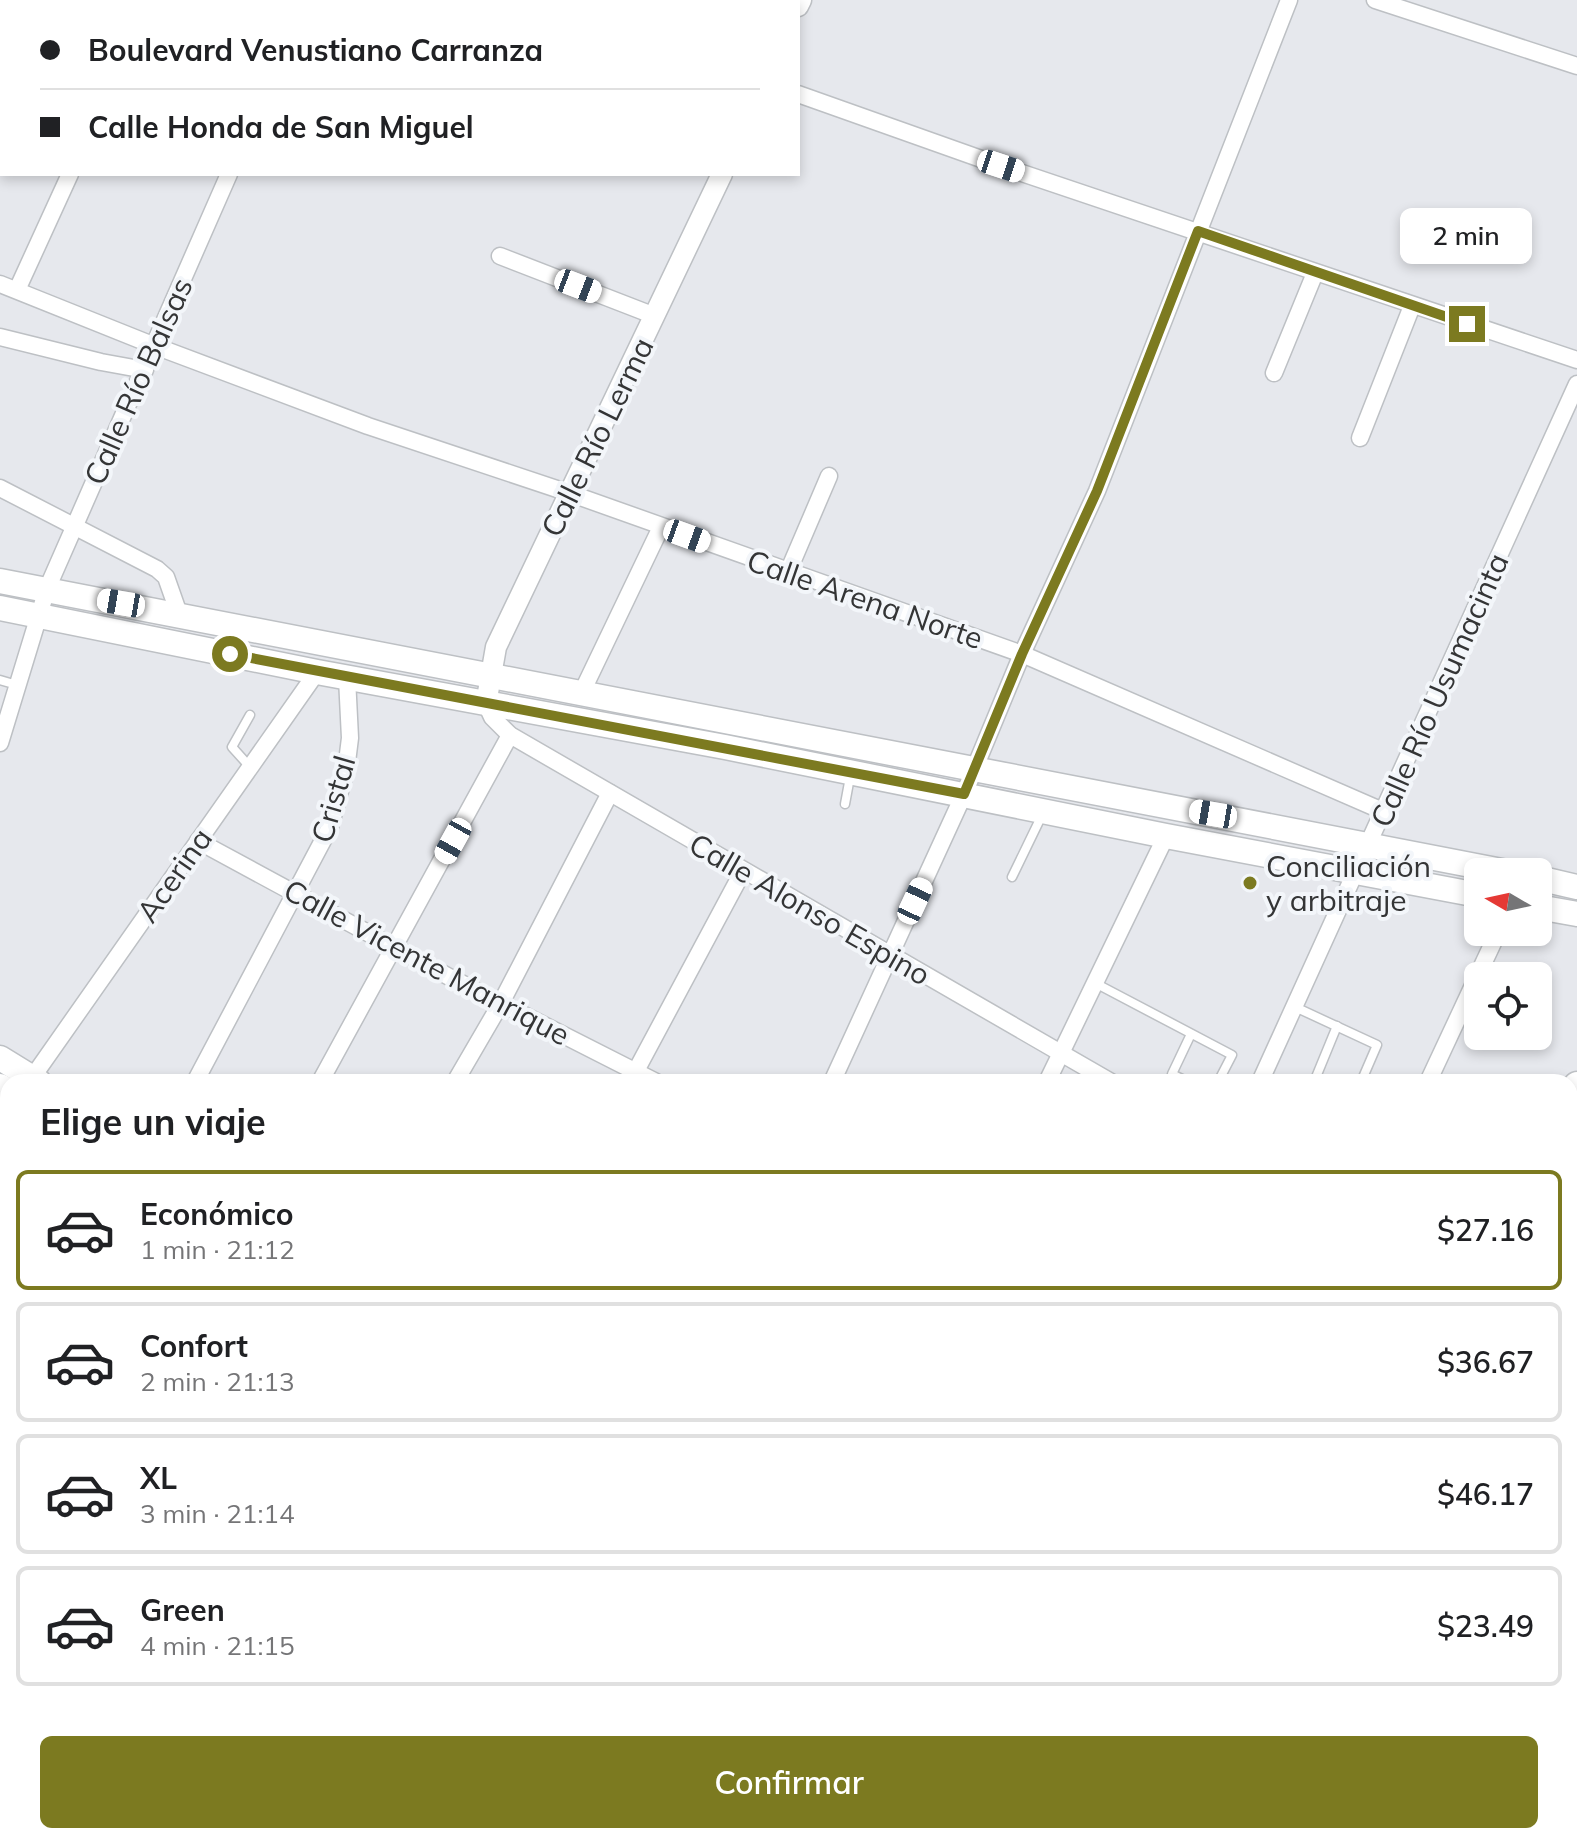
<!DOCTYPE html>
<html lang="es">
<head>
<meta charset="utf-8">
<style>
	body { margin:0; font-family:Mulish,sans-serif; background:#f2f2f2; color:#202124; height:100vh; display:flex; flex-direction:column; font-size:30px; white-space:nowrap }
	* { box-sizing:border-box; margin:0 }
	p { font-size:26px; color:#757577 }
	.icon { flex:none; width:44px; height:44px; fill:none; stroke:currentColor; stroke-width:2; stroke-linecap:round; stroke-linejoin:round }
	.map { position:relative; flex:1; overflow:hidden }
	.drawer { position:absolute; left:0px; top:1074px; width:1578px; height:770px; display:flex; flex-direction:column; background:#fff; border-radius:24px 24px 0 0; box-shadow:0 4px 12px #0003 }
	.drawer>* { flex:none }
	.banner { position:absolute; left:0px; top:0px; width:800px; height:176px; box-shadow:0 4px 12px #0003; display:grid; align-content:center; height:176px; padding:0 40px; background:#fff }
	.needle { width:52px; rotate:279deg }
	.tools { position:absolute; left:1464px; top:858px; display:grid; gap:16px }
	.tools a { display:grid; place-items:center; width:88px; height:88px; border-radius:12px; background:#fff; box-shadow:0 4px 12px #0003; font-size:40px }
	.end { position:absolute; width:36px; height:36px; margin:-18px; border:10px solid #7c7a20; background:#fff; box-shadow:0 0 0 4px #fff }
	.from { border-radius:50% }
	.bubble { position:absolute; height:56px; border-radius:12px; background:#fff; box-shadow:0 4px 12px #0003; font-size:26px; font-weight:600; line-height:56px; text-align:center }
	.car { position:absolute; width:24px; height:48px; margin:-24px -12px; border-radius:10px; box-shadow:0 0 6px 2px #0007; background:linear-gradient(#fff 24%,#345 0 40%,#fff 0 76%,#345 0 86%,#fff 0) }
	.banner b { display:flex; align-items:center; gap:28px; height:76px; font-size:30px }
	.banner b+b { border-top:2px solid #e0e0e0 }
	.banner i { width:20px; height:20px; background:#202124 }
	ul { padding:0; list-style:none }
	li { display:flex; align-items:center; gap:24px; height:120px; margin:0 16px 12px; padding:0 24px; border:4px solid #e0e0e0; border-radius:12px }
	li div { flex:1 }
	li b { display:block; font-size:30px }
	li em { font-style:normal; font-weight:600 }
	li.selected { border-color:#7c7a20 }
	li>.icon { width:72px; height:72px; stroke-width:1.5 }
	h2 { padding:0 40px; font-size:36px; line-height:96px }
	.cta { display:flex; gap:16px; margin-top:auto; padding:16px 40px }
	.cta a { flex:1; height:92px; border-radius:12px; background:#7c7a20; color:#fff; font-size:32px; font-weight:600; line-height:92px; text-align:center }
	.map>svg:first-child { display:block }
</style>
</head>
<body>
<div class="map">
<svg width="1577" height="1843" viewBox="0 0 1577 1843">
	<rect width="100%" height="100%" fill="#e6e8ed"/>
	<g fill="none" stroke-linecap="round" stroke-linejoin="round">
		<g stroke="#bdc0c4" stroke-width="11">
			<g id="service">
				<polyline points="0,680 17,685"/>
				<polyline points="250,767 232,747 250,715"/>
				<polyline points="845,804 850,777"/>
				<polyline points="1012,877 1043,813"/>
				<polyline points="1095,983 1232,1055 1218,1082"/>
				<polyline points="1295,1007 1377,1045 1361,1082"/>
				<polyline points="1188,1082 1172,1074 1191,1034"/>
				<polyline points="1314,1082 1337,1026"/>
				<polyline points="1570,1427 1577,1431"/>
				<polyline points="1570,1487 1577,1485"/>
				<polyline points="1570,1536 1571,1537"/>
				<polyline points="1136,1836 1143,1843"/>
				<polyline points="1119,1843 1123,1836"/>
			</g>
		</g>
		<g stroke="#bdc0c4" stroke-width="19">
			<g id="minor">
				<polyline points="513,0 519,2"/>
				<polyline points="1375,0 1577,66"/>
				<polyline points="303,2 304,0"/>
				<polyline points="798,94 1001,166 1577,360"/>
				<polyline points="500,256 655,316"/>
				<polyline points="0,284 155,346 368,426 569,493 1022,654 1385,812"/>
				<polyline points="17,290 70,174"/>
				<polyline points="0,337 101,362 145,370"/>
				<polyline points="1274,373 1315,273"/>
				<polyline points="1360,438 1412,306"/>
				<polyline points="0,488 157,569 166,577 179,614"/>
				<polyline points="788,572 829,476"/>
				<polyline points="582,692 661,527"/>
				<polyline points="486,704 492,717 510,735 1111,1082"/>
				<polyline points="0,743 47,589 229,174"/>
				<polyline points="198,841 453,979 656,1082"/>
				<polyline points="32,1078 317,672"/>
				<polyline points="195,1082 330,827 346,770 350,738 347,678"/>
				<polyline points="320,1082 510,735"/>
				<polyline points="455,1082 501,1003 610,793"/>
				<polyline points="630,1082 743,871"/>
				<polyline points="832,1082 964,794 1022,654 1097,491 1289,0"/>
				<polyline points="1047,1082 1166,836"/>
				<polyline points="1260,1082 1577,384"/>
				<polyline points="1428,1082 1498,932"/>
				<polyline points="0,1124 8,1113"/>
				<polyline points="0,1344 8,1334"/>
				<polyline points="1570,1347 1577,1352"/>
				<polyline points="0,1511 8,1500"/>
				<polyline points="0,1563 8,1568"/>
				<polyline points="1570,1599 1577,1585"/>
				<polyline points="0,1706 8,1713"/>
				<polyline points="160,1836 168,1843"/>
				<polyline points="352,1836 360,1843"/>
				<polyline points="598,1836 607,1843"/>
				<polyline points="103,1843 108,1836"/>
				<polyline points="861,1843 867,1836"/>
			</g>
		</g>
		<g stroke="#bdc0c4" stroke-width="23">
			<g id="tertiary">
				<polyline points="798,6 801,0"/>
				<polyline points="486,704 496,647 722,174"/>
			</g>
		</g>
		<g stroke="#bdc0c4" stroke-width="27">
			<g id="secondary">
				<polyline points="0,581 1507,872"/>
				<polyline points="0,608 317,672 725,747 1166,836 1478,895"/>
				<polyline points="1538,878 1577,887"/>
				<polyline points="1538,907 1577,914"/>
				<polyline points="0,1058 39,1082"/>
				<polyline points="0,1086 8,1091"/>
			</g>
		</g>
		<g stroke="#bdc0c4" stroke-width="29">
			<g id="primary">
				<polyline points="1570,1101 1577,1085"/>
				<polyline points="1570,1184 1577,1168"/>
				<polyline points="1235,1843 1238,1836"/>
				<polyline points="1279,1843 1282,1836"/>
			</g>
		</g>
		<use href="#service" stroke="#fff" stroke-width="8"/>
		<use href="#minor" stroke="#fff" stroke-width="16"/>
		<use href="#tertiary" stroke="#fff" stroke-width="20"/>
		<use href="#secondary" stroke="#fff" stroke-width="24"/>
		<use href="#primary" stroke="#fff" stroke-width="26"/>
	</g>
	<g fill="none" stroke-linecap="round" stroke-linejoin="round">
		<polyline stroke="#7c7a20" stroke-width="10" points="230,654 964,794 1022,654 1097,491 1198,231 1467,324"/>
	</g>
	<circle fill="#7c7a20" stroke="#f3f6fa" stroke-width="3" cx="1250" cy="883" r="8"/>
	<g text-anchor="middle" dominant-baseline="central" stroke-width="8" stroke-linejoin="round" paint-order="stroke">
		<g font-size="30" fill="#343536" stroke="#f3f6fa">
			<text transform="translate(138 381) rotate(-66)">Calle Río Balsas</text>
			<text transform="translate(597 437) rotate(-64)">Calle Río Lerma</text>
			<text transform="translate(865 599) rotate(19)">Calle Arena Norte</text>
			<text transform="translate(1439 690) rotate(-66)">Calle Río Usumacinta</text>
			<text transform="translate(333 799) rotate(-74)">Cristal</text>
			<text transform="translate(174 875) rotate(-55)">Acerina</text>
			<text transform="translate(810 909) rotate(30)">Calle Alonso Espino</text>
			<text transform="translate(427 962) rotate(28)">Calle Vicente Manrique</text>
		</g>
		<g font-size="30" fill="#343536" stroke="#f3f6fa" text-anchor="start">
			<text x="1266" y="866">Conciliación<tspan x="1266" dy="34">y arbitraje</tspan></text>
		</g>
	</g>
</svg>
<div class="tools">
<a><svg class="needle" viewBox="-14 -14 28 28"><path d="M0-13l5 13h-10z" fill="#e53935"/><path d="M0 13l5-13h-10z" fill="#757577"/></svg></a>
<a><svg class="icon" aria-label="locate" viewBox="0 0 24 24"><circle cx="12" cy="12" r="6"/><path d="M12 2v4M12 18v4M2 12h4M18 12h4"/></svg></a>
</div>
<i class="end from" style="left:230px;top:654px"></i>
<i class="end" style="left:1467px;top:324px"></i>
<div class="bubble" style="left:1400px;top:208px;width:132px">2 min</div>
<i class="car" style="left:1001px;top:166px;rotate:108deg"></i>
<i class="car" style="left:578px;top:286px;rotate:111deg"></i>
<i class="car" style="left:687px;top:536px;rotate:110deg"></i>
<i class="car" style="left:121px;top:603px;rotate:280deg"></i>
<i class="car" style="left:1213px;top:814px;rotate:280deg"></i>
<i class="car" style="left:453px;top:841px;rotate:209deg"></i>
<i class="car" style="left:915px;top:901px;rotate:25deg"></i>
<div class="banner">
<b><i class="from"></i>Boulevard Venustiano Carranza</b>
<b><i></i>Calle Honda de San Miguel</b>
</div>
<section class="drawer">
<h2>Elige un viaje</h2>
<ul>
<li class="selected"><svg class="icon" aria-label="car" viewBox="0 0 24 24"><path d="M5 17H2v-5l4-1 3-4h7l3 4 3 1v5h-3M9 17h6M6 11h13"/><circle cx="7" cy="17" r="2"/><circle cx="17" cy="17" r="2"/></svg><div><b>Económico</b><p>1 min · 21:12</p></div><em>$27.16</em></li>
<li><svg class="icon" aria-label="car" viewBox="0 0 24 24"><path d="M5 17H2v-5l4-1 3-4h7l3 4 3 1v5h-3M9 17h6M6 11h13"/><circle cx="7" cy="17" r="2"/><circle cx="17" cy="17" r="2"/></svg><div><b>Confort</b><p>2 min · 21:13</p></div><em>$36.67</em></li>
<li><svg class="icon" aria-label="car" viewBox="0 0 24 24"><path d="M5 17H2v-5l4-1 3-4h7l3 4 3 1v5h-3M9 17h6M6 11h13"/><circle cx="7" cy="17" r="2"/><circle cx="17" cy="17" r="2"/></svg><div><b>XL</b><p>3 min · 21:14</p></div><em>$46.17</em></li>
<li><svg class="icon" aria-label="car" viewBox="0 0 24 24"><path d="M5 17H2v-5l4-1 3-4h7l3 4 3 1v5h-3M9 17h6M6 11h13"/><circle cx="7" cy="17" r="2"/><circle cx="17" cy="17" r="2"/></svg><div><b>Green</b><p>4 min · 21:15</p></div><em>$23.49</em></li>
</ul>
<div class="cta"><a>Confirmar</a></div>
</section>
</div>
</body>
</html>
